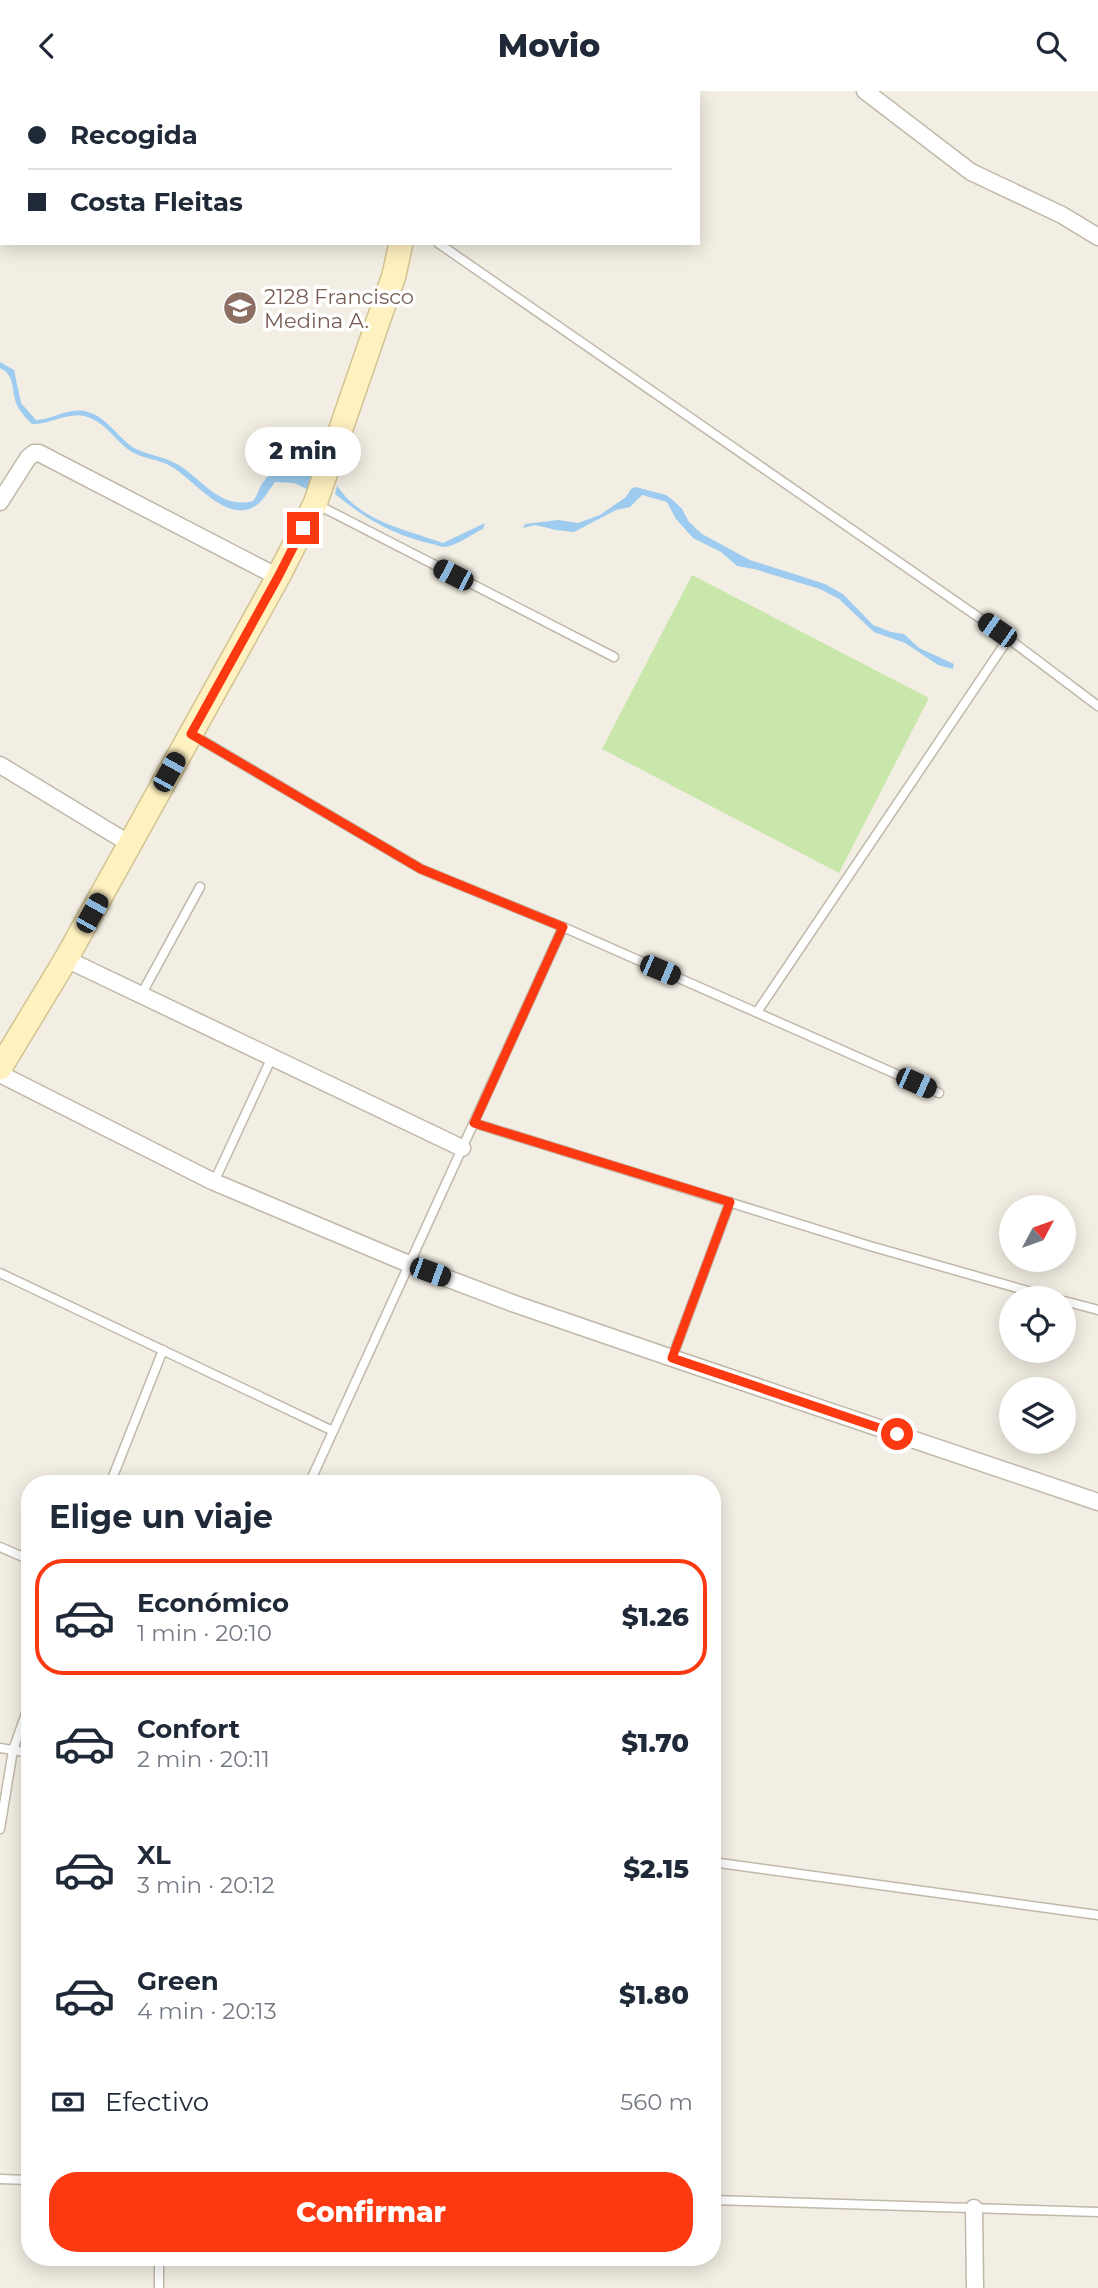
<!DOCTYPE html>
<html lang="es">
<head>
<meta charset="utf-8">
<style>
	body { margin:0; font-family:Montserrat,sans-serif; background:#f2f2f3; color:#1f2937; height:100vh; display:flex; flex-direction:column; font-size:26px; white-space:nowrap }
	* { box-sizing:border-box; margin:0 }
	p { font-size:23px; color:#747a83 }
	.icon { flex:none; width:38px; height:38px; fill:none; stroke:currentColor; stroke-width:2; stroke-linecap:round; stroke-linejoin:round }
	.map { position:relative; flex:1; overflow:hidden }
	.panel { position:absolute; left:21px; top:1384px; width:700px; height:791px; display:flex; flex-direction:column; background:#fff; border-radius:28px; box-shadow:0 4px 18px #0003 }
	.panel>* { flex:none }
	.hud { position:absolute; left:0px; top:0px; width:700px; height:154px; box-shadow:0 4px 18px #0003; display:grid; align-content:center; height:154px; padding:0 28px; background:#fff }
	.needle { width:46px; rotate:49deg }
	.tools { position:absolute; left:999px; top:1104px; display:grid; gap:14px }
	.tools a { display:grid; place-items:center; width:77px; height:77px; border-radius:50%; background:#fff; box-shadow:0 4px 18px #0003; font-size:35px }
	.end { position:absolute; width:32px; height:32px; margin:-16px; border:9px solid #fc3910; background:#fff; box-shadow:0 0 0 4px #fff }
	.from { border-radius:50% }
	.bubble { position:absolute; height:49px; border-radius:24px; background:#fff; box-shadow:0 4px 18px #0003; font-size:23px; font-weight:800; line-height:49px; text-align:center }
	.car { position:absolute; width:21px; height:42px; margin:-21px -10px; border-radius:9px; box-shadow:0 0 5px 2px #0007; background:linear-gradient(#222 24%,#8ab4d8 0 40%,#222 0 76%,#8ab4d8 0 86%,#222 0) }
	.hud b { display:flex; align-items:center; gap:24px; height:66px; font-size:26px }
	.hud b+b { border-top:2px solid #e0e1e3 }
	.hud i { width:18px; height:18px; background:#1f2937 }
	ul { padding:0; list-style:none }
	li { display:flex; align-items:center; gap:21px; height:116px; margin:0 14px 10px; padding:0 14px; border:4px solid transparent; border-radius:28px }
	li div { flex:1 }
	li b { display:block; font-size:26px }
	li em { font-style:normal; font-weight:800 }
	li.current { border-color:#fc3910 }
	li>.icon { width:63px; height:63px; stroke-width:1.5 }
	h2 { padding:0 28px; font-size:32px; line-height:84px }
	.pay { display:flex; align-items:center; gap:18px; height:77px; padding:0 28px; font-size:26px }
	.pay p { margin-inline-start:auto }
	.primary-button { display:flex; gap:14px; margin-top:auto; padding:14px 28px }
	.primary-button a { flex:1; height:80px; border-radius:28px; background:#fc3910; color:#fff; font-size:28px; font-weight:800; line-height:80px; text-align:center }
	header { display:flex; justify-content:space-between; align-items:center; height:91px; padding:0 28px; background:#fff; font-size:32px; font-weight:800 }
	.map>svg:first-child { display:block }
</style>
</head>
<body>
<header><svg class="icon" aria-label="back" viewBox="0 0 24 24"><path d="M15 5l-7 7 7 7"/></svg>Movio<svg class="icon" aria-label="search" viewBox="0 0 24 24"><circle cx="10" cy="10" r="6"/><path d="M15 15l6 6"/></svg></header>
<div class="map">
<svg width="1098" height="2197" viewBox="0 0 1098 2197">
	<rect width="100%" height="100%" fill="#f2eee3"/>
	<polygon fill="#cae7ab" points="692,484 929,607 839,782 602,658"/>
	<g fill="#9dccf0">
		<path d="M0,271L14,279L21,312L36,329C53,329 69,315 88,321C108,327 117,346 134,357C147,364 162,365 175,372C202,386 218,419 253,410C259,402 259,396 264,390C275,373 296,378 312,385L307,398L294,392L275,391C266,403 261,416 245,419C219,423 192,388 172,376C159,368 144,368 132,361C116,351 108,334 90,327C71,318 51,334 32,333C27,328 20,321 17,314C11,301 16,284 0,277Z"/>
		<path d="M337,395C362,431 404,438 443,452L485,432L483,438C471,443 456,456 443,456C439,456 436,453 432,453C395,445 364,427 335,403Z"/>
		<polygon points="636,396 666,404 674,410 682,418 689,431 702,443 750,469 825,493 843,503 873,534 891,541 904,543 919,557 954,573 953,578 938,574 905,552 874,541 839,508 820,498 754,478 737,475 721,461 693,447 676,428 667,411 642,404 630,416 616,419 574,441 556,439 535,434 523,437 525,433 558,429 578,432 600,424 626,406 631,398"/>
	</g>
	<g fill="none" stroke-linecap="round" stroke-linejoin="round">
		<g stroke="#c0b8a9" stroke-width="11">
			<g id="lane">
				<polyline points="438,152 997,539 1098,615"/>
				<polyline points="318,414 614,566"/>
				<polyline points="193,644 421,778 563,836 939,1002"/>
				<polyline points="141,904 200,796"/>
				<polyline points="757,921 1008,548"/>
				<polyline points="474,1032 870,1155 1056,1208"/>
				<polyline points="214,1091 272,966"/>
				<polyline points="0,1182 333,1340"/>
				<polyline points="1064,1210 1098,1219"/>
				<polyline points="672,1267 730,1111"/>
				<polyline points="110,1393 163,1259"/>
				<polyline points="309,1393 563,836"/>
				<polyline points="0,1456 30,1469"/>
				<polyline points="0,1657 30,1662"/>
				<polyline points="0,1738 13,1659 30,1611"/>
				<polyline points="712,1771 1098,1824"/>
				<polyline points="0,2088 30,2089"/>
				<polyline points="712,2109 1098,2121"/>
				<polyline points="159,2166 159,2197"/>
			</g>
		</g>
		<g stroke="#c0b8a9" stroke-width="19">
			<g id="street">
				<polyline points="865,0 971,81 1062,124 1098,146"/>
				<polyline points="0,411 28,367 34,362 39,362 278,486"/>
				<polyline points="0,674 130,753"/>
				<polyline points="66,868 462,1057"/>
				<polyline points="0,983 214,1091 409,1173 515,1213 672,1267 1098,1411"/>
				<polyline points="974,2117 975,2197"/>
			</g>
		</g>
		<g stroke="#d3c392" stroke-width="26">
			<g id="secondary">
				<polyline points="246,0 248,2"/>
				<polyline points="0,977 66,868 278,486 315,413 394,184 401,152"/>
			</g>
		</g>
		<use href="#lane" stroke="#fff" stroke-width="8"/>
		<use href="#street" stroke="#fff" stroke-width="16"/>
		<use href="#secondary" stroke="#fff1c0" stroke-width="23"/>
	</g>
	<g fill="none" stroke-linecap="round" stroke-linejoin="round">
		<polyline stroke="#fc3910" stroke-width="9" points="303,437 278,486 191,643 421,778 563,836 474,1032 730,1111 672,1267 897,1343"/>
	</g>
	<defs>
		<g id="school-disc" transform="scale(1.75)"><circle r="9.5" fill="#8d6e63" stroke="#fff"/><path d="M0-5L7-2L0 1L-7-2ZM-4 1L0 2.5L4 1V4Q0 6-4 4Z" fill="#fff"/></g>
	</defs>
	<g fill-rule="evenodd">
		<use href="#school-disc" x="240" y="217"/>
	</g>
	<g text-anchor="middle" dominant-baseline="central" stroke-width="7" stroke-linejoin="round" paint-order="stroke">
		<g font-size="21" fill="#785e54" stroke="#fff" text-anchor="start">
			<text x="264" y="205">2128 Francisco<tspan x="264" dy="24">Medina A.</tspan></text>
		</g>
	</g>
</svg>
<div class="tools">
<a><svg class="needle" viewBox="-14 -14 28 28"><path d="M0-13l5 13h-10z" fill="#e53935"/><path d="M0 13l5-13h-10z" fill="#747a83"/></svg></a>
<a><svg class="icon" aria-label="locate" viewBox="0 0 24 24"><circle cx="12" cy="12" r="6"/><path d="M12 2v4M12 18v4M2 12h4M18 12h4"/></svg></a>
<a><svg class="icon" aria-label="layers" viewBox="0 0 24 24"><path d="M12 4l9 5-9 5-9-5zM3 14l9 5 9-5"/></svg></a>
</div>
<i class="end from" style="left:897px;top:1343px"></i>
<i class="end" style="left:303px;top:437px"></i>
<div class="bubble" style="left:245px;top:336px;width:116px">2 min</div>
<i class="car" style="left:453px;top:484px;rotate:297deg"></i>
<i class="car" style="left:997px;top:539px;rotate:305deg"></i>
<i class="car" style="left:169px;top:681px;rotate:29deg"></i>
<i class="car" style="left:92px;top:822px;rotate:29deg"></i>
<i class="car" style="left:660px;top:879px;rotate:113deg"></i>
<i class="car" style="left:916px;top:992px;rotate:114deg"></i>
<i class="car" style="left:430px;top:1181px;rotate:110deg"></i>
<div class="hud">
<b><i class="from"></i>Recogida</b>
<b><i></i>Costa Fleitas</b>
</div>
<section class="panel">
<h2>Elige un viaje</h2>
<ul>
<li class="current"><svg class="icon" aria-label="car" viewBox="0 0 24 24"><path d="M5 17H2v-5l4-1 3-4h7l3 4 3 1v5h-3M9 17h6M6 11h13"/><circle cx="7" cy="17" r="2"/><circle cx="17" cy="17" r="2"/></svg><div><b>Económico</b><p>1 min · 20:10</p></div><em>$1.26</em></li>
<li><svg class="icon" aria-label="car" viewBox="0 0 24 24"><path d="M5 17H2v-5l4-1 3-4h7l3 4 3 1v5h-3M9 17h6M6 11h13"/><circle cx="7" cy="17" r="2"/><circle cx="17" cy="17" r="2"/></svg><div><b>Confort</b><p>2 min · 20:11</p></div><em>$1.70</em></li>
<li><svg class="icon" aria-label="car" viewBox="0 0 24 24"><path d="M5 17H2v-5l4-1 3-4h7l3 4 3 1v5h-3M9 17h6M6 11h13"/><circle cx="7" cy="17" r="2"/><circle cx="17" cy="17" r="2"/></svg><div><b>XL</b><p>3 min · 20:12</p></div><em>$2.15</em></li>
<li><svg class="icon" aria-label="car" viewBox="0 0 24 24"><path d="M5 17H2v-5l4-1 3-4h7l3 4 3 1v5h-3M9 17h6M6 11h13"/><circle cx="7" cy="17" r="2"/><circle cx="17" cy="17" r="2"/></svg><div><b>Green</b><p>4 min · 20:13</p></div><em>$1.80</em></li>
</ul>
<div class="pay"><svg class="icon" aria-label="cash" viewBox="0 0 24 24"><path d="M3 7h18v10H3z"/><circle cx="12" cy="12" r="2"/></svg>Efectivo<p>560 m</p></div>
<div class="primary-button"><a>Confirmar</a></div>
</section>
</div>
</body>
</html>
